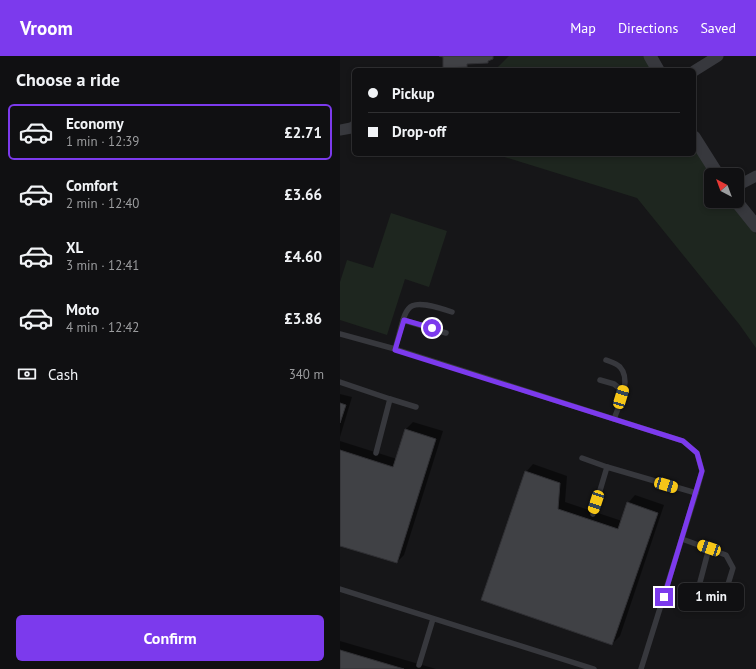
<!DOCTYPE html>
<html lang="en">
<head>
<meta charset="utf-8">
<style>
	body { margin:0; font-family:"PT Sans",sans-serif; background:#19191b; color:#f1f3f6; height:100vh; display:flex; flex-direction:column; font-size:15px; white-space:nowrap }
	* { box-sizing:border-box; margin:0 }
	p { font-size:13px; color:#9c9d9f }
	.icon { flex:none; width:22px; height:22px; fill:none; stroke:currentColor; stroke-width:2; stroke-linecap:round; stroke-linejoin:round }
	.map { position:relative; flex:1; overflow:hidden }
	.side { display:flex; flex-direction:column; background:#101012; width:340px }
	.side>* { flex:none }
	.guide { position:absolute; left:12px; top:12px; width:344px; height:88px; border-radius:6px; box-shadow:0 2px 6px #0003,0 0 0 1px #303032; display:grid; align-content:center; height:88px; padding:0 16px; background:#101012 }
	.needle { width:26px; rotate:319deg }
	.controls { position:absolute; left:364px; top:112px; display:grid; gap:8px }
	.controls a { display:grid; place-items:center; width:40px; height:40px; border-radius:6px; background:#101012; box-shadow:0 2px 6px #0003,0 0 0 1px #303032; font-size:20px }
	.end { position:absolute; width:18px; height:18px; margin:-9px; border:5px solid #7c3aed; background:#fff; box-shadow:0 0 0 2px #fff }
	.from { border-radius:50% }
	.bubble { position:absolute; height:28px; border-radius:6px; background:#101012; box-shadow:0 2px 6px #0003,0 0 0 1px #303032; font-size:13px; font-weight:700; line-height:28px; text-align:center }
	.car { position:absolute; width:12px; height:24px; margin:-12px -6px; border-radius:5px; box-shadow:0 0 3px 1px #0007; background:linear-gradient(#f5c518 24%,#345 0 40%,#f5c518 0 76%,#345 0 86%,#f5c518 0) }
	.guide b { display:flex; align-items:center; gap:14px; height:38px; font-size:15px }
	.guide b+b { border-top:1px solid #303032 }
	.guide i { width:10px; height:10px; background:#f1f3f6 }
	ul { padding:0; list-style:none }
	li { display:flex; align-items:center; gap:12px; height:56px; margin:0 8px 6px; padding:0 8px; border:2px solid transparent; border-radius:6px }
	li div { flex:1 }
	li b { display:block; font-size:15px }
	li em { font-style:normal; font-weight:700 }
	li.current { border-color:#7c3aed }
	li>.icon { width:36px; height:36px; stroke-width:1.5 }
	h2 { padding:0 16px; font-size:18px; line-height:48px }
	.pay { display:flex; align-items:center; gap:10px; height:44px; padding:0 16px; font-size:15px }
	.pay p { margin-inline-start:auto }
	.action { display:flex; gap:8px; margin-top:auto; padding:8px 16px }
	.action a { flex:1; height:46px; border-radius:6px; background:#7c3aed; color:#fff; font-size:16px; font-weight:700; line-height:46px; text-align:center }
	header { display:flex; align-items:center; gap:24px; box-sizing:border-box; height:56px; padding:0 20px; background:#7c3aed; color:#fff }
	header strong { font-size:19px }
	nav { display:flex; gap:22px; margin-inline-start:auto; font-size:14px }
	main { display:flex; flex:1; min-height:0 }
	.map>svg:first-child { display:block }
</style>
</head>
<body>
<header>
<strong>Vroom</strong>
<nav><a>Map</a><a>Directions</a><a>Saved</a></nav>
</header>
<main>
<section class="side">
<h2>Choose a ride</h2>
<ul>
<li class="current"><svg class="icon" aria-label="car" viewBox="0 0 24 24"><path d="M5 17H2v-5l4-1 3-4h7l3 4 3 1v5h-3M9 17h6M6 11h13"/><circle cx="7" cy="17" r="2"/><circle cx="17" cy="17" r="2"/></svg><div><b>Economy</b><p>1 min · 12:39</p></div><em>£2.71</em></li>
<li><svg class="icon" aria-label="car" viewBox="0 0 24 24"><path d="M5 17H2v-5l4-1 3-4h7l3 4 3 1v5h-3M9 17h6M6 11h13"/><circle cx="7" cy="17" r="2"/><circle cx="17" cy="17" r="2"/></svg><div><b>Comfort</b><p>2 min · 12:40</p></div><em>£3.66</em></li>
<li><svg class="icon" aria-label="car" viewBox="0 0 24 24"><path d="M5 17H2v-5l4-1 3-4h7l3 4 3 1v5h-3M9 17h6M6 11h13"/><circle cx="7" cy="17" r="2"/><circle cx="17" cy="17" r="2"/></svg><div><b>XL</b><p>3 min · 12:41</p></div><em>£4.60</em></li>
<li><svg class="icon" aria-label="car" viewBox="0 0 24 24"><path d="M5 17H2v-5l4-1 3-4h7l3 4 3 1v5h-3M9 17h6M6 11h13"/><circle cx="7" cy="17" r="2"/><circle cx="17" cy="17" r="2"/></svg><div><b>Moto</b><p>4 min · 12:42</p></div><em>£3.86</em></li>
</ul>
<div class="pay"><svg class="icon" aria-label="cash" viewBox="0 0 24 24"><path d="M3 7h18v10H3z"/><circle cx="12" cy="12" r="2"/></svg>Cash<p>340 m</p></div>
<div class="action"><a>Confirm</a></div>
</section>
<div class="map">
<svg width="416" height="613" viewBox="0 0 416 613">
	<rect width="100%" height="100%" fill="#161618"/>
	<g fill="#1e261f">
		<polygon points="169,0 304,0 311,14 155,14"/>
		<polygon points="354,91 371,119 371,145 390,145 416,178 416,292 399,268 297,142 155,98 354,98"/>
		<polygon points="51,157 107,175 89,231 65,223 47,279 0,264 0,226 7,204 33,212"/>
	</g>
	<g fill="#0007">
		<polygon points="0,338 12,341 0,381"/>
		<polygon points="73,366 103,375 64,499 57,506 0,489 0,385 57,403 66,373"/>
		<polygon points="193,408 227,420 225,446 282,465 288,447 295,439 324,449 280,580 272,588 186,416"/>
		<polygon points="0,585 96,613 0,613"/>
	</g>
	<g fill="#404145" stroke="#303034">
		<polygon points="99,0 153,0 153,3 148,5 148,7 127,8 127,11 103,12 103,1"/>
		<polygon points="0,347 6,349 0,367"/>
		<polygon points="65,373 96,383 57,507 0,490 0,394 53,411"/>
		<polygon points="185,415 220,427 218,453 278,473 287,446 318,457 272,589 141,544"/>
		<polygon points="0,594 64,613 0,613"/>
	</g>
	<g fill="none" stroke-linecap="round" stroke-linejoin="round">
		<g stroke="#37383d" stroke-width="5.5">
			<polyline points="63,264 106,277"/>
			<polyline points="0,278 55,293 343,385 357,397 362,415 356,437 301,613"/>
			<path d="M55,293C68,250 61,239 112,256"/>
			<path d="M266,304C271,306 276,307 280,311C292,324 279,349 274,363"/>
			<polyline points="260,324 274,328 279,332 281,341"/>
			<polyline points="0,326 50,343 36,397"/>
			<polyline points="50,343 76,351"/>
			<polyline points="242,402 267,411"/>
			<polyline points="253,458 267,411 356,437"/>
			<polyline points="342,483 386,499 393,512 385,538"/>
			<polyline points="359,530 369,492"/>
			<polyline points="0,533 254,613"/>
			<polyline points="79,609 93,563"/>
		</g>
		<g stroke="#37383d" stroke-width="11">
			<polyline points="354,15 378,0"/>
			<polyline points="0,74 11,72 14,70"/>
			<polyline points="397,130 416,120"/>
		</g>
		<g stroke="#37383d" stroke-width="13">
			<polyline points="310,0 318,14"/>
			<polyline points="354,81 378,119"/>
			<polyline points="396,145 416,170"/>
		</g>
	</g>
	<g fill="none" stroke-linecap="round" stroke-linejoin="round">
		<polyline stroke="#7c3aed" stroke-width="5" points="92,272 64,264 55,294 343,385 357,397 362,415 324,541"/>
	</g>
</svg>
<div class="controls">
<a><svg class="needle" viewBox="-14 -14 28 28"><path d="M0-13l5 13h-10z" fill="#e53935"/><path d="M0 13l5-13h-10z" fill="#9c9d9f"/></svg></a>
</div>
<i class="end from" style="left:92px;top:272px"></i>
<i class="end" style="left:324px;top:541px"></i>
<div class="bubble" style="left:338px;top:527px;width:66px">1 min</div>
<i class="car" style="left:281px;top:341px;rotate:17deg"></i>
<i class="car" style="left:326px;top:429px;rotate:106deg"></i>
<i class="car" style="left:256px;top:446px;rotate:198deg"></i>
<i class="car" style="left:369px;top:492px;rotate:289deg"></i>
<div class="guide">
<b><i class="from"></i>Pickup</b>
<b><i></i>Drop-off</b>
</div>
</div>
</main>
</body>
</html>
